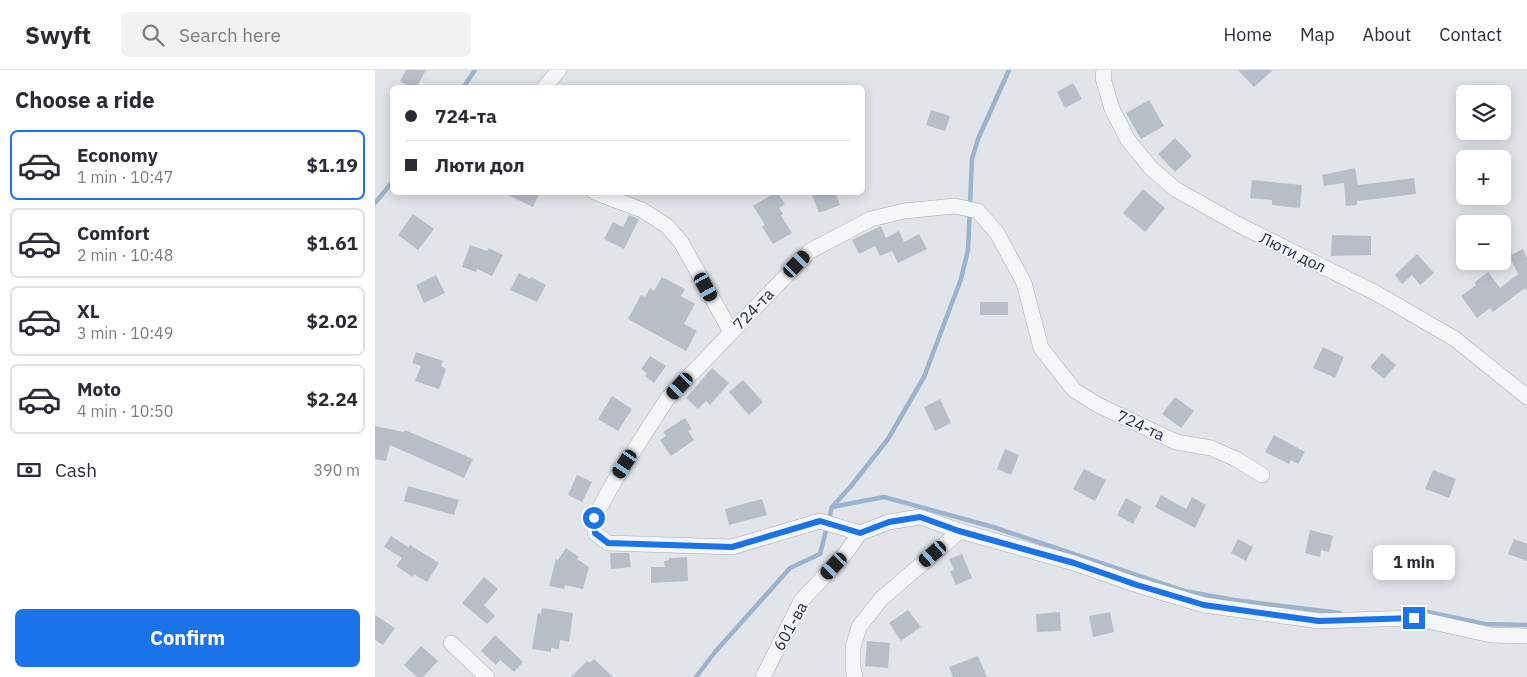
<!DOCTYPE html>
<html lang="en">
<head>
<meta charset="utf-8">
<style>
	body { margin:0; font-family:"IBM Plex Sans",sans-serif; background:#f2f2f3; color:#2b2b33; height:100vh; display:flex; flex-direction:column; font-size:19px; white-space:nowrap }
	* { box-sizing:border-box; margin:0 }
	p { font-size:16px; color:#7c7c81 }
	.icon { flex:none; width:28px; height:28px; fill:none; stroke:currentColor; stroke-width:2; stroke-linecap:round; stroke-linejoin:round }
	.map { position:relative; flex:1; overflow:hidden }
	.sheet { display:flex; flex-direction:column; background:#fff; width:375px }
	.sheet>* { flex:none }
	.top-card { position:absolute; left:15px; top:15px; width:475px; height:110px; border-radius:8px; box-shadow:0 2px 12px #0003; display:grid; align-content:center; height:110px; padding:0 15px; background:#fff }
	.controls { position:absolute; left:1081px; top:15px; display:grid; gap:10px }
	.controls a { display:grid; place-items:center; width:55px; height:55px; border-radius:8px; background:#fff; box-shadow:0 2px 12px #0003; font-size:25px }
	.end { position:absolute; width:22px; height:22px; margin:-11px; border:6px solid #1a73e8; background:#fff; box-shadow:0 0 0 2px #fff }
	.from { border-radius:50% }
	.bubble { position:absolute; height:35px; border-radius:8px; background:#fff; box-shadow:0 2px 12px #0003; font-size:16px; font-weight:700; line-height:35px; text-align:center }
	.car { position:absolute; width:15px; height:30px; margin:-15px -8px; border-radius:6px; box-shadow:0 0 4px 1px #0007; background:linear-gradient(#222 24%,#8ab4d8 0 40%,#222 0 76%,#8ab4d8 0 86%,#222 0) }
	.top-card b { display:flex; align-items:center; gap:18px; height:48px; font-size:19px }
	.top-card b+b { border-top:1px solid #e1e1e2 }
	.top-card i { width:12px; height:12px; background:#2b2b33 }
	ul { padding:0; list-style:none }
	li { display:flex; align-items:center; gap:15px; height:70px; margin:0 10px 8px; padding:0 5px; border:2px solid #e1e1e2; border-radius:8px }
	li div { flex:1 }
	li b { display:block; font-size:19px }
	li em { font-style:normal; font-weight:700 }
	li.current { border-color:#1a73e8 }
	li>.icon { width:45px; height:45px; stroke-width:1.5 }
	h2 { padding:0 15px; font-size:22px; line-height:60px }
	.pay { display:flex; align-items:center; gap:12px; height:55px; padding:0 15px; font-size:19px }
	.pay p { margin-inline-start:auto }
	.primary-button { display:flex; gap:10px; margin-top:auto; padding:10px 15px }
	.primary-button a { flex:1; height:58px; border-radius:8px; background:#1a73e8; color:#fff; font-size:20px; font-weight:700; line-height:58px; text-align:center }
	header { display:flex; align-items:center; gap:30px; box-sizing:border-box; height:70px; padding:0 25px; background:#fff; border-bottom:1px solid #e1e1e2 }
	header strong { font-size:24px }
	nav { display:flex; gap:28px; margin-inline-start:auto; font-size:18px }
	.search { width:350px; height:45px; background:#f2f2f3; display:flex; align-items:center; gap:12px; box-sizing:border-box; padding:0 18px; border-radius:8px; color:#7c7c81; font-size:19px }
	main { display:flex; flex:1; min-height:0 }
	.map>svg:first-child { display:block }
</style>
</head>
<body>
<header>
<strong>Swyft</strong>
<div class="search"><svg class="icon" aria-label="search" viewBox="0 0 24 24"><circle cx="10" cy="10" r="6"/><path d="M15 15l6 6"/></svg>Search here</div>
<nav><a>Home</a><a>Map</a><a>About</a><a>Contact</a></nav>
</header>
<main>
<section class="sheet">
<h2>Choose a ride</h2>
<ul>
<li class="current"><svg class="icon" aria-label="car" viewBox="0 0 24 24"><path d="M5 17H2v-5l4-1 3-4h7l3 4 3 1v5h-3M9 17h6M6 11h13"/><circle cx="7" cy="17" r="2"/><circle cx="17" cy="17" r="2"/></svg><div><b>Economy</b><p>1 min · 10:47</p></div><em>$1.19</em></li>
<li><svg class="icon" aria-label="car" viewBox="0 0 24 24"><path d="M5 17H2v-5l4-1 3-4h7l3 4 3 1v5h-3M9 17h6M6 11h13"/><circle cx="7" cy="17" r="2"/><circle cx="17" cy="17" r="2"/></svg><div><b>Comfort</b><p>2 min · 10:48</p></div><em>$1.61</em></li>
<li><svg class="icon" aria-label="car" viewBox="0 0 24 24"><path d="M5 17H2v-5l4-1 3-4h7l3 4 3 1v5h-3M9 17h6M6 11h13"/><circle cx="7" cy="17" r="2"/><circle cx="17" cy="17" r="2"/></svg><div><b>XL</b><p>3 min · 10:49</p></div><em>$2.02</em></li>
<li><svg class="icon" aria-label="car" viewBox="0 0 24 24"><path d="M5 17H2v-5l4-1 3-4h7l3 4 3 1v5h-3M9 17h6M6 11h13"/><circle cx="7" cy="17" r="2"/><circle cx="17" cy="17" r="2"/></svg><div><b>Moto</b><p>4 min · 10:50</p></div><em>$2.24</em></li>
</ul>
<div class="pay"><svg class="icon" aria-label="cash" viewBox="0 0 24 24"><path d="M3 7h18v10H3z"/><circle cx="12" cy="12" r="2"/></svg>Cash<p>390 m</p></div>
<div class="primary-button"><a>Confirm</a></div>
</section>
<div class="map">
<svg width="1152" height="607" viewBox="0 0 1152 607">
	<rect width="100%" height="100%" fill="#e1e5ea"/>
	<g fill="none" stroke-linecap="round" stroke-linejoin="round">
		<g stroke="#9bb3cc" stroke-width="4.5">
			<polyline points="88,18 100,0"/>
			<polyline points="0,133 18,111"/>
			<polyline points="458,436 476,416 513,369 549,307 586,209 593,180 597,89 603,69 634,0"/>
			<polyline points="1037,541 1048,541 1110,554 1152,555"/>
			<polyline points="321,607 340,582 415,498 445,484 457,437 509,427 618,457 809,521 859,530 965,543"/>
		</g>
	</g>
	<g fill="#b8bec8">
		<polygon points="31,0 51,0 41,18 36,18 25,11"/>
		<polygon points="863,0 898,0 879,17"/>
		<polygon points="698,13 707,29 690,38 682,22"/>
		<polygon points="774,30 789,56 766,69 751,43"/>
		<polygon points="556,40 575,46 570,61 551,55"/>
		<polygon points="800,68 817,86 800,102 783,84"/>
		<polygon points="980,98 983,115 1039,108 1041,124 982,131 982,135 971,136 969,113 949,116 947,105"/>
		<polygon points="877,110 927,115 925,138 897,135 897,130 875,128"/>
		<polygon points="768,119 790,138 770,162 748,143"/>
		<polygon points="127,122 165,122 158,137"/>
		<polygon points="401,122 402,122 410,134 404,138 408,144 406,146 417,163 398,174 387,157 390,155 378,136"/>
		<polygon points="444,122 460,122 465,135 444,143 437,125"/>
		<polygon points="38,144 59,159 43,180 23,165"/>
		<polygon points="254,145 264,149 249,179 229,169 238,152 248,157"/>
		<polygon points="506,156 511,168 524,161 529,172 544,164 552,179 523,193 517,181 505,186 500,176 484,184 477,170"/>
		<polygon points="957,165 996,166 996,185 956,186"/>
		<polygon points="95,175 112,181 114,178 128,185 117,206 102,199 101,202 87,197"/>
		<polygon points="1148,179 1152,188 1152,222 1150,218 1118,242 1115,238 1102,248 1086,226 1101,215 1099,213 1113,202 1125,218 1143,204 1134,186"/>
		<polygon points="1042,184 1059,203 1045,215 1037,205 1027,214 1020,205"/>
		<polygon points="144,203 155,209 156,207 171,215 162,232 135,220"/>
		<polygon points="61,205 70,223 49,233 41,215"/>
		<polygon points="287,207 310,219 306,226 320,234 309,254 322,261 311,281 253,249 266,225 270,227 275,218 279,221"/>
		<rect x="605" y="232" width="28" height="13"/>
		<polygon points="948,277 969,287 960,308 938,298"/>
		<polygon points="41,282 68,291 66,296 71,299 64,319 40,311 46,296 37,293"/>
		<polygon points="1007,283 1021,295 1009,309 995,297"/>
		<polygon points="275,286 291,296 279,313 270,306 272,303 266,299"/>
		<polygon points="337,298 354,313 335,335 331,331 323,339 311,328"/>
		<polygon points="368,310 388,332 374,345 354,322"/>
		<polygon points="237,326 257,339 243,361 223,349"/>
		<polygon points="800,327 819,341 806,358 787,344"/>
		<polygon points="565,329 576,353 560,361 549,337"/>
		<polygon points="310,348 317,359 313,361 319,370 296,386 285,370 291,366 288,362"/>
		<polygon points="0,356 29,362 30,360 98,389 89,408 15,375 11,391 0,389"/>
		<polygon points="899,365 930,382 923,394 916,390 914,394 890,382"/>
		<polygon points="630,379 644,385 636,405 622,399"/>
		<polygon points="709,399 731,410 720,431 698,419"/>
		<polygon points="1058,400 1081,409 1074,428 1050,419"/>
		<polygon points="202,405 217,412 207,432 193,425"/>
		<polygon points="33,416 84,430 79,445 29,431"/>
		<polygon points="786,425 811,439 817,427 831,435 820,458 780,437"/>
		<polygon points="751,428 767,437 758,454 742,445"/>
		<polygon points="387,429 392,445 354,455 350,439"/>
		<polygon points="935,460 958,466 954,482 946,480 945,487 930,483"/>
		<polygon points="16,466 33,477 35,475 64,493 52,512 39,504 38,507 21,496 27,488 9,477"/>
		<polygon points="863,469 878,477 871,491 856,483"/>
		<polygon points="1139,469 1152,474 1152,491 1133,484"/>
		<polygon points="191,478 204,487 202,489 214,497 208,519 190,515 189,519 174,516 181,489 183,490"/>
		<polygon points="235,483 254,483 256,497 236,499"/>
		<polygon points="587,484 597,508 581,515 575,501 579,500 574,489"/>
		<polygon points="312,487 313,511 276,513 276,497 290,497 289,491 294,490 294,488"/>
		<polygon points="109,507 123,519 109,535 120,546 112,554 87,533"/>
		<polygon points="167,538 198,543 194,572 185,570 184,579 176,578 176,582 157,579 163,543 166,544"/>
		<polygon points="533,540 546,557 526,571 514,553"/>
		<polygon points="685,542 686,561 662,562 661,544"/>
		<polygon points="735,542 739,562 718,567 714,546"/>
		<polygon points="0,545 20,558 8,575 0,570"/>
		<polygon points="120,565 148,592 139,602 125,590 121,595 106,581"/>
		<polygon points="492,571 515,573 513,598 490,596"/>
		<polygon points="46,576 63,591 48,607 42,607 29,595"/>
		<polygon points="603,586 612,607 578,607 574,597"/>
		<polygon points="219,589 238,607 196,607 212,591 214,593"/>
	</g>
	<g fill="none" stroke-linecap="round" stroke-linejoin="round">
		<g stroke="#a6acb5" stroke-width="16">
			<g id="minor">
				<polyline points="729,0 728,8 737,39 753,70 776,98 800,119 866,156 1001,223 1080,269 1152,327"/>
				<polyline points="169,18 184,0"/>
				<polyline points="219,122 267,140 292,156 306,172 356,262"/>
				<polyline points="485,463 445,451 357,477 233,473 220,463 219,448 240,410 292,329 435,181 496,149 529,141 580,136 603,141 622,163 649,213 666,278 699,320 723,335 801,372 836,378 861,389 887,405"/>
				<polyline points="485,463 514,452 545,447 585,461 699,493 762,515 829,535 944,551 1039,548 1116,565 1152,566"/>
				<polyline points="76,573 112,607"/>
				<polyline points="388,607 426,531 470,484 485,463"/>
				<polyline points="480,607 478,598 478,577 484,557 506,529 585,461"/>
			</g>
		</g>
		<use href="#minor" stroke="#f4f6f8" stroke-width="15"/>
	</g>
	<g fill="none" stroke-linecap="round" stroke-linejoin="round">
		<polyline stroke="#1a73e8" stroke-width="6" points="219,448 220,463 233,473 357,477 445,451 485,463 514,452 545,447 584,461 699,493 762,515 829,535 944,551 1039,548"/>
	</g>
	<g text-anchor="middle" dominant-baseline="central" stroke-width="4" stroke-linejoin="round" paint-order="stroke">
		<g font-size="16" fill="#293243" stroke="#f1f4f8">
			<text transform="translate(918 182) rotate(26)">Люти дол</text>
			<text transform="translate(378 239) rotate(-46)">724-та</text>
			<text transform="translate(766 355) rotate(25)">724-та</text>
			<text transform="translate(415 556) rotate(-61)">601-ва</text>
		</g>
	</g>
</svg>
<div class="controls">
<a><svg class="icon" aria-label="layers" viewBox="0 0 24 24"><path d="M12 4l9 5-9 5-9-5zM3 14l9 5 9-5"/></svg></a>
<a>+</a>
<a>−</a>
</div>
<i class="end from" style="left:219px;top:448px"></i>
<i class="end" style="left:1039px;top:548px"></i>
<div class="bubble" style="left:998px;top:475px;width:82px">1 min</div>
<i class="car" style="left:422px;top:194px;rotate:44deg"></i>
<i class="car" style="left:331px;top:217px;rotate:151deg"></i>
<i class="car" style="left:305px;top:316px;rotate:223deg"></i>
<i class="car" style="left:250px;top:394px;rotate:213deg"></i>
<i class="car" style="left:558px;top:484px;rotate:229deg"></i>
<i class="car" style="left:459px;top:496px;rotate:223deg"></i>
<div class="top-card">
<b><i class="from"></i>724-та</b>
<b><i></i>Люти дол</b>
</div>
</div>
</main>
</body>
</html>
